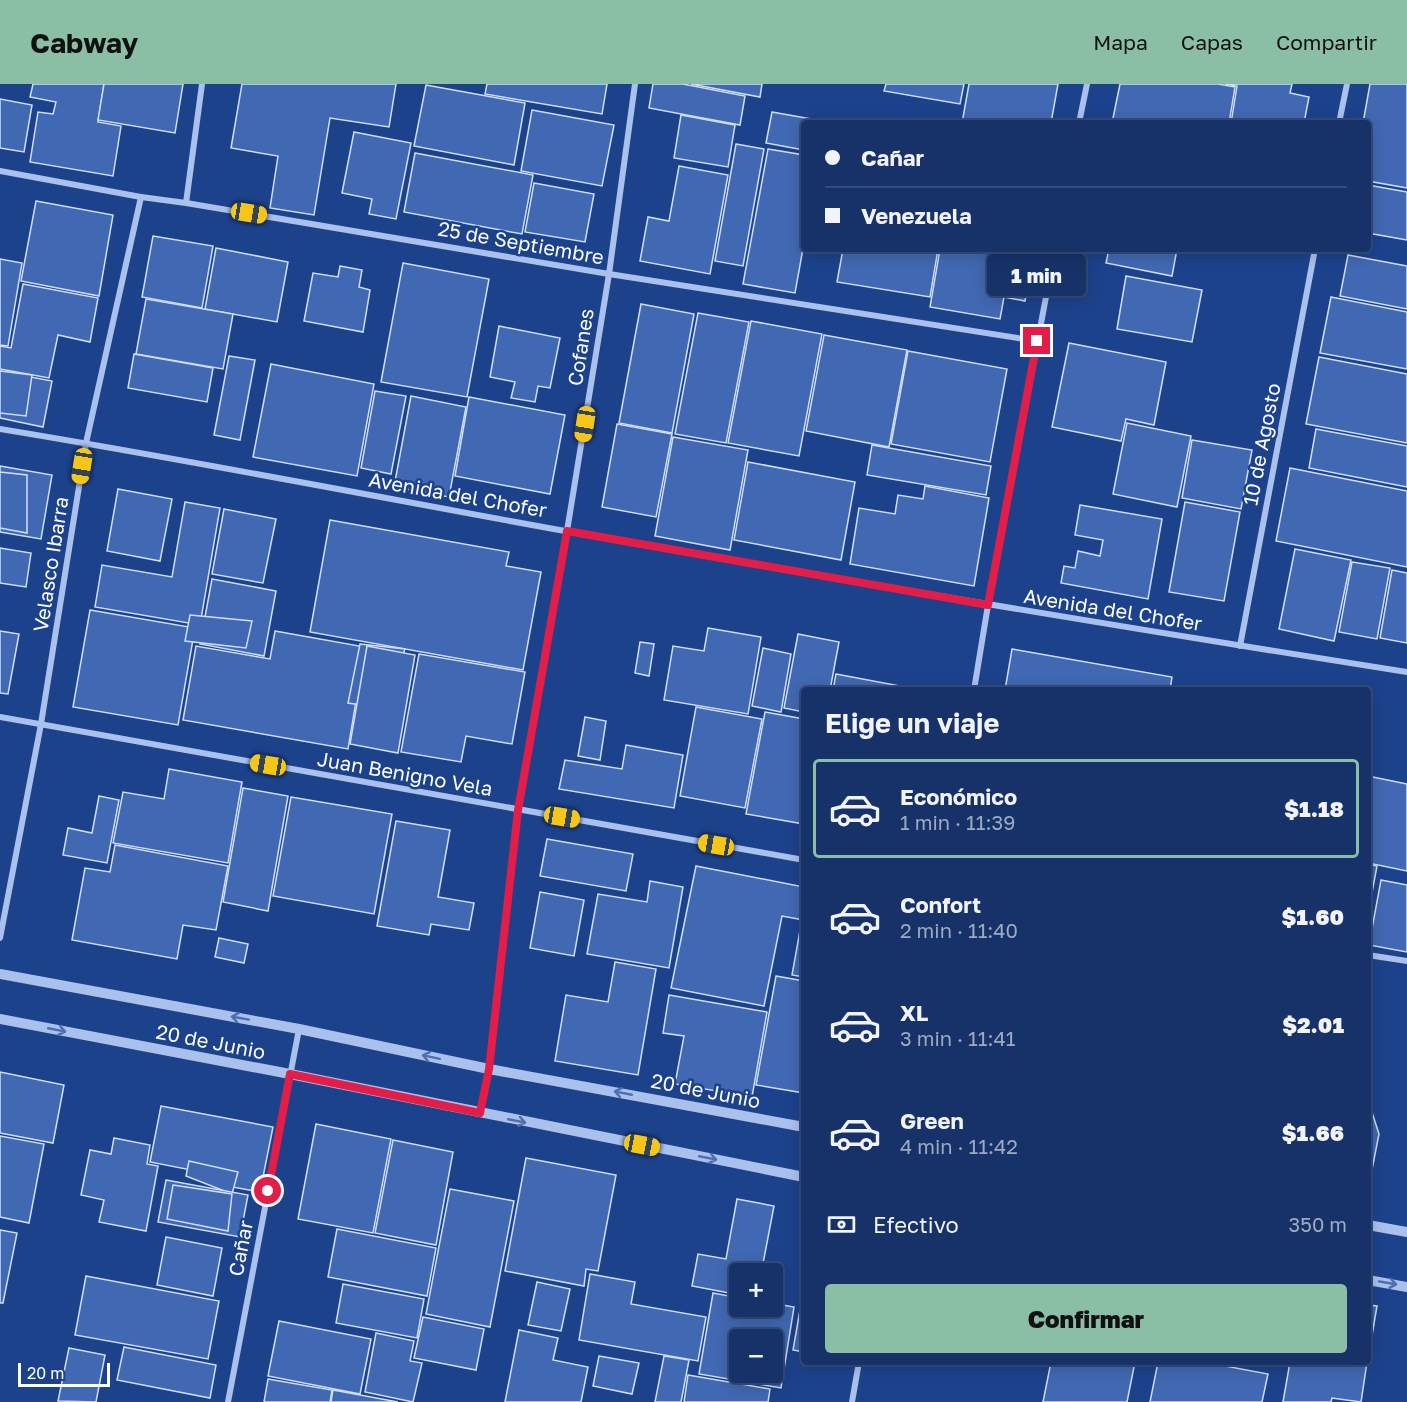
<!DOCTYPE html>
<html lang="es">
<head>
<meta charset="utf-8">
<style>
	body { margin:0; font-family:"Golos Text",sans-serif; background:#233e71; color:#f1f3f6; height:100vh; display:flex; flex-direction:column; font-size:22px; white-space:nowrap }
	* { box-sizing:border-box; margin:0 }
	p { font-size:20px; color:#9eaac0 }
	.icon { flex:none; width:33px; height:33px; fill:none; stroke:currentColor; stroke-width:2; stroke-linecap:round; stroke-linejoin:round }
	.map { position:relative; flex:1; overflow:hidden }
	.side { position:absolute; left:801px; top:603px; width:570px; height:678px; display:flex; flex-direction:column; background:#163269; border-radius:6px; box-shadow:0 3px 15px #0003,0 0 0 2px #354d7d }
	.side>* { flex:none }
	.guide { position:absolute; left:801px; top:36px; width:570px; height:132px; border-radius:6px; box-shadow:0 3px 15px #0003,0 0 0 2px #354d7d; display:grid; align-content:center; height:132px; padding:0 24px; background:#163269 }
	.buttons { position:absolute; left:729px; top:1179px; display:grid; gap:12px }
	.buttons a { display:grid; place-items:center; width:54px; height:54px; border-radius:6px; background:#163269; box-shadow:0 3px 15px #0003,0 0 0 2px #354d7d; font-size:30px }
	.scale { position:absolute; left:18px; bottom:15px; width:92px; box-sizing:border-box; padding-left:6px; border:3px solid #fff; border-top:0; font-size:16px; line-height:21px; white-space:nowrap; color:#fff; -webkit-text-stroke:4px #1d428c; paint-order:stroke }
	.end { position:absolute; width:27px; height:27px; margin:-14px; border:8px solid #e11d48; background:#fff; box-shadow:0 0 0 3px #fff }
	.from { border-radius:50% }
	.bubble { position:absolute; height:42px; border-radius:6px; background:#163269; box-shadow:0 3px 15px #0003,0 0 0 2px #354d7d; font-size:20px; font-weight:800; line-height:42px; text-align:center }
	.car { position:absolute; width:18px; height:36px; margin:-18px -9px; border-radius:8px; box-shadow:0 0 4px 2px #0007; background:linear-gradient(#f5c518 24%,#345 0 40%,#f5c518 0 76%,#345 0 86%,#f5c518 0) }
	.guide b { display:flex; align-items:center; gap:21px; height:57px; font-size:22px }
	.guide b+b { border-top:2px solid #354d7d }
	.guide i { width:15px; height:15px; background:#f1f3f6 }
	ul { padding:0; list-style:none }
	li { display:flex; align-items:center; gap:18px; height:99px; margin:0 12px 9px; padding:0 12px; border:3px solid transparent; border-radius:6px }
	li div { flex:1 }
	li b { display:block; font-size:22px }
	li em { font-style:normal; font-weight:800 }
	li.selected { border-color:#8abfa5 }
	li>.icon { width:54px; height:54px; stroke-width:1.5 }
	h2 { padding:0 24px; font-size:27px; line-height:72px }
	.pay { display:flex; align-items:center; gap:15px; height:66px; padding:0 24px; font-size:22px }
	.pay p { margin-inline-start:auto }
	.button { display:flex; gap:12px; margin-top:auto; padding:12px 24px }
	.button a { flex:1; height:69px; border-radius:6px; background:#8abfa5; color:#111; font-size:24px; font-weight:800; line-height:69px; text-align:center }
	header { display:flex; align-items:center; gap:36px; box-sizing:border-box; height:84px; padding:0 30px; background:#8abfa5; color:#111 }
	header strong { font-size:28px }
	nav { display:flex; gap:33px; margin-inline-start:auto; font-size:21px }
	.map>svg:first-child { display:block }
</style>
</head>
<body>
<header>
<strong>Cabway</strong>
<nav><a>Mapa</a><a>Capas</a><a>Compartir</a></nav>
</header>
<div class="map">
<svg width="1407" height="1318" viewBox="0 0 1407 1318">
	<rect width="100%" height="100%" fill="#1d428c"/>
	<g fill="#4168b2" stroke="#cfdef9" stroke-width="1.5" fill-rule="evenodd">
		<polygon points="33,0 104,0 98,38 121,42 113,92 30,78 38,28 53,30 56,18 30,13"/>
		<polygon points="104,0 183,0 175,49 98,36"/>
		<polygon points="242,0 396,0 389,43 330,34 314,131 270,124 278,72 231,64"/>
		<polygon points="487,0 607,0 602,30 485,10"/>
		<polygon points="653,0 683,0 745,12 740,41 649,24"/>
		<polygon points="691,0 762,0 760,13"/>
		<polygon points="886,0 964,0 960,20 884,7"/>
		<polygon points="969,0 1058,0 1051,39 962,39"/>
		<polygon points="1120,0 1218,0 1235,3 1229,39 1112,39"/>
		<polygon points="1225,0 1292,0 1290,9 1309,13 1304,39 1231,39 1237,2"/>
		<polygon points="1370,0 1407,0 1407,104 1368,97 1368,39 1363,39"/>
		<polygon points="426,1 525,19 514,81 414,62"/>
		<polygon points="0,15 32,21 24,68 0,64"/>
		<polygon points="532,26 614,41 602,102 521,87"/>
		<polygon points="772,28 834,39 804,39 804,66 766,59"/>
		<polygon points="681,31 735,41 728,83 674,74"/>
		<polygon points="354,48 411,59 396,135 369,130 372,115 342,109"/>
		<polygon points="736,60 764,65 743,182 715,177"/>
		<polygon points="768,65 804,71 804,159 795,209 743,200"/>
		<polygon points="415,69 533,91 522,150 404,128"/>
		<polygon points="679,82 728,91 710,190 640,177 648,133 669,137"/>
		<polygon points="534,99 594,110 585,158 525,148"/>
		<polygon points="1368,101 1407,108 1407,156 1368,149"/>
		<polygon points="36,117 113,131 99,212 21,197"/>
		<polygon points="153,152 213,162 202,224 142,213"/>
		<polygon points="216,164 288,178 277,238 205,225"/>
		<polygon points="843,165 938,165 930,213 837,198"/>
		<polygon points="940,165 1034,165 1025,217 1004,213 1000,235 930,223"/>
		<polygon points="1109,165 1177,165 1172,192 1106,179"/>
		<polygon points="1348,171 1407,182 1407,225 1340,212"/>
		<polygon points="0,175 22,179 8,262 0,261"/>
		<polygon points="403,179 489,195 467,313 381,298"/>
		<polygon points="340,182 362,186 359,203 370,206 363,248 304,237 313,189 338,193"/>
		<polygon points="1126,192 1202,206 1192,258 1117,245"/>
		<polygon points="23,200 98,214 90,258 58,251 49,294 0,285 0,262 11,264"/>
		<polygon points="1331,213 1407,228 1407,285 1320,269"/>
		<polygon points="146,215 233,230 223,285 136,270"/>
		<polygon points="641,220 694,230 672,349 619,339"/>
		<polygon points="698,229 749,238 726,359 675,350"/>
		<polygon points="751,237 822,250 799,372 728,359"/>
		<polygon points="499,242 560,254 550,304 538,302 535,318 511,314 515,298 490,293"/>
		<polygon points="824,251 907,266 889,363 806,347"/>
		<polygon points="1069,259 1166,278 1154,341 1126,335 1121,357 1052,343"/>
		<polygon points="908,267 1007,285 990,378 891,360"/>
		<polygon points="134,270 213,284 207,318 128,304"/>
		<polygon points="229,272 255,276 240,356 214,351"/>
		<polygon points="1319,273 1407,290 1407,359 1306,340"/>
		<polygon points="271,280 374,300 357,392 253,373"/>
		<polygon points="0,287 52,297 43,343 0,334"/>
		<polygon points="0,287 32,291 26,332 0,329"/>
		<polygon points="375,307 406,312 391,390 361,384"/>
		<polygon points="411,312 466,323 449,413 394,403"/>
		<polygon points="469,313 565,331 550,410 455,392"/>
		<polygon points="1127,339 1191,352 1177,423 1113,410"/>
		<polygon points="617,340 672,350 656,433 602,423"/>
		<polygon points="1316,345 1407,362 1407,403 1309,384"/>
		<polygon points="673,353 748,366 730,466 655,452"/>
		<polygon points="1192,356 1252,366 1241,425 1182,414"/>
		<polygon points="872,361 991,382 986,411 867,391"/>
		<polygon points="748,378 855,398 841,476 734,456"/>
		<polygon points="0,382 52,391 41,455 0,448"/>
		<polygon points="1290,384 1407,407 1407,483 1276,457"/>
		<polygon points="0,388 27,391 27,449 0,444"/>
		<polygon points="925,402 989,414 974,502 850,480 859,424 895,430 898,411 923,415"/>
		<polygon points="118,405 172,415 160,477 107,467"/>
		<polygon points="185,418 220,424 200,541 95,523 102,481 172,493"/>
		<polygon points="1185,418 1240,428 1224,517 1169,508"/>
		<polygon points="1080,421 1162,435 1148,515 1061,499 1064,482 1075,484 1078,467 1100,472 1103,456 1075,451"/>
		<polygon points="224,425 276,435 263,499 212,490"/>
		<polygon points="330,436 509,468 506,482 541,488 523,586 310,548"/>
		<polygon points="0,464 31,469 26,503 0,499"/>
		<polygon points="1295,465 1351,476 1334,557 1279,545"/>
		<polygon points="1352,478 1390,484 1377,555 1339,548"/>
		<polygon points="1392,486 1407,489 1407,559 1380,554"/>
		<polygon points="212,495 276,507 264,572 200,560"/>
		<polygon points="90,526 195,544 178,641 73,623"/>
		<polygon points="190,531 252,537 246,564 185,557"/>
		<polygon points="708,544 761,553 748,630 664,616 673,562 704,567"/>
		<polygon points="0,547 19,550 8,610 0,609"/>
		<polygon points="275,547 365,563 348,665 183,636 196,562 270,575"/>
		<polygon points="798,550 839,558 830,606 804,606 804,628 784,624"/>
		<polygon points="640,558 654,560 649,592 635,589"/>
		<polygon points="360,560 405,565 385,624 348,619"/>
		<polygon points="367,562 415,571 398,669 350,660"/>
		<polygon points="763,564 791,570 781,628 752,622"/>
		<polygon points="1012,565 1172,593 1170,606 1005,606"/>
		<polygon points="419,570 525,588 512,660 466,652 461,678 401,668"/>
		<polygon points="836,590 911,604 911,606 833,606"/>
		<polygon points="696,623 762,635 745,724 680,712"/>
		<polygon points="765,628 804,635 804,740 746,730"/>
		<polygon points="585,633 606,637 600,676 578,672"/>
		<polygon points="626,661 683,671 674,724 559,705 565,676 622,685"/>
		<polygon points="169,685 242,698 228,779 113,759 123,708 164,715"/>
		<polygon points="1368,692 1407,700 1407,787 1368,779"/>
		<polygon points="243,704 288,712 268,827 223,818"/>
		<polygon points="99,712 119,716 107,779 63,771 68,744 92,749"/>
		<polygon points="291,713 392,730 374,830 273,812"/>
		<polygon points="396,737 450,746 438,813 474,819 469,846 431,840 429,851 377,842"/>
		<polygon points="547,755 633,770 626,807 540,792"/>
		<polygon points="115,761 228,782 216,846 183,841 177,875 72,856 85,784 110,788"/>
		<polygon points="1368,780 1377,782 1368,830"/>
		<polygon points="696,782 804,803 804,836 782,832 764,922 671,904"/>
		<polygon points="1381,796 1407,801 1407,868 1369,861"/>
		<polygon points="650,797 683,803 669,884 587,870 598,810 647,818"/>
		<polygon points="540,808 584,816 574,872 530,864"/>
		<polygon points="801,841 804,842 804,893 792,891"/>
		<polygon points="219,854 248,860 244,879 215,873"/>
		<polygon points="615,878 656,885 638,991 555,977 566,911 608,918"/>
		<polygon points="776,892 804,897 804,1009 756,1001"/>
		<polygon points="669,911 767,928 752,1013 675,1000 684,952 663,949"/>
		<polygon points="0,988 64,1001 53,1059 0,1049"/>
		<polygon points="1368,1016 1379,1050 1368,1106"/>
		<polygon points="161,1022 273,1043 260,1108 210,1099 212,1090 150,1078"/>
		<polygon points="316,1040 391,1055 373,1149 298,1135"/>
		<polygon points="0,1052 44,1060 29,1139 0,1133"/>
		<polygon points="114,1054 150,1061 147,1080 158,1082 146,1147 99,1138 104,1116 81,1111 90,1066 111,1070"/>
		<polygon points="393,1056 453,1068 436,1161 375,1149"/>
		<polygon points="526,1074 616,1091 598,1187 586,1185 584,1202 505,1187"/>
		<polygon points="189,1077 238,1088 232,1110 186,1092"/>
		<polygon points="166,1096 248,1111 240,1153 158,1138"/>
		<polygon points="173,1101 232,1110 228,1147 167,1135"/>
		<polygon points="450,1105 514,1117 490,1243 426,1230"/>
		<polygon points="737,1115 774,1122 761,1190 740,1190 740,1211 692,1202 698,1170 726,1175"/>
		<polygon points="337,1145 436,1164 427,1212 328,1193"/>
		<polygon points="0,1146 17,1149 3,1219 0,1219"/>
		<polygon points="166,1153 222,1164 213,1212 157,1201"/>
		<polygon points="590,1190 635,1198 631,1220 706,1233 698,1277 579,1256"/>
		<polygon points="86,1192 219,1217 208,1275 75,1251"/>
		<polygon points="537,1198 570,1205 561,1247 528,1241"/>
		<polygon points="343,1200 424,1215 417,1254 336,1239"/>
		<path d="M713,1209L740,1214V1222H772V1219L794,1223L781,1304L699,1290ZM740,1256H772V1288H740Z"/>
		<polygon points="1368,1221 1377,1222 1368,1275"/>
		<polygon points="800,1226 804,1226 804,1268 793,1266"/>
		<polygon points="423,1233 484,1245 476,1286 414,1274"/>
		<polygon points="279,1237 371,1255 360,1310 268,1292"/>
		<polygon points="519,1246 558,1254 553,1276 588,1283 581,1318 505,1318"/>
		<polygon points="376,1249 414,1257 410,1277 422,1279 413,1318 365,1308"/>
		<polygon points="124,1263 216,1281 210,1314 117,1296"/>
		<polygon points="69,1264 105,1271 96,1318 58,1317"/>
		<polygon points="599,1272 639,1279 632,1310 593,1302"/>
		<polygon points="664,1272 689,1276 681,1318 655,1318"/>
		<polygon points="1051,1278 1074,1281 1074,1278 1135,1278 1127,1318 1043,1318"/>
		<polygon points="1158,1278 1204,1278 1268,1290 1262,1318 1150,1318"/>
		<polygon points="1290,1278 1367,1278 1361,1318 1332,1314 1331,1318 1283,1318"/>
		<polygon points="688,1291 770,1305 768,1318 684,1318"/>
		<polygon points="268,1295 332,1306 330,1318 264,1318"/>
		<polygon points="333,1306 398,1318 331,1318"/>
	</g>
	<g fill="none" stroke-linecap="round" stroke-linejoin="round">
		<g stroke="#aac1ed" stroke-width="6">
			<polyline points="1079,39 1087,0"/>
			<polyline points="1339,39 1347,0"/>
			<polyline points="0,87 141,113 186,119 609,190 1037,257"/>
			<polyline points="186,119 202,0"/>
			<path d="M0,345C189,376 377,413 565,447C845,497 1126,544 1407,588"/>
			<polyline points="1240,562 1315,165"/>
			<polyline points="974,606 988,521 1055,165"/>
			<polyline points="0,633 804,776"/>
			<polyline points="0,854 41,640 86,359 141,113"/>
			<polyline points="1368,871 1407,877"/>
			<polyline points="480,1028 489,985 518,726 567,447 609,190 635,0"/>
			<polyline points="228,1318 299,945"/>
			<polyline points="852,1318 859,1278"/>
		</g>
		<g stroke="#aac1ed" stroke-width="10">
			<polyline points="0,890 299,945 489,985 804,1043"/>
			<polyline points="0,935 290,990 804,1093"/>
			<polyline points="1368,1141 1407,1148"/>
			<polyline points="1368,1196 1407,1203"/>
		</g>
	</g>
	<defs><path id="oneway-shaft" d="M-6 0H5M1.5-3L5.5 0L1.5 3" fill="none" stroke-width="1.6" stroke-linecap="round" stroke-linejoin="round" transform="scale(1.5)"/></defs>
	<g stroke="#4e6eae">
		<use href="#oneway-shaft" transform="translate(240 934) rotate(-170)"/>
		<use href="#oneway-shaft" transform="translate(57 946) rotate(11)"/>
		<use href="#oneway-shaft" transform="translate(431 973) rotate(-168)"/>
		<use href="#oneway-shaft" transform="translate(623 1009) rotate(-169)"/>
		<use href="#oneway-shaft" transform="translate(517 1037) rotate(11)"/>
		<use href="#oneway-shaft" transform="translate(708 1074) rotate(11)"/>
		<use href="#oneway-shaft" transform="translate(1388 1199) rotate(10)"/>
	</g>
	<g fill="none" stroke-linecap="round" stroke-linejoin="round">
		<polyline stroke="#e11d48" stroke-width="8" points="268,1107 290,990 480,1029 489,985 518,726 567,447 988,521 1037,257"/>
	</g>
	<g text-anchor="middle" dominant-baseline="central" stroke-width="5" stroke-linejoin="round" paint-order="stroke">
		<g font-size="20" fill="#fff" stroke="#1d428c">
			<text transform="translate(521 158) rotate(10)">25 de Septiembre</text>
			<text transform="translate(580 263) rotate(-81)">Cofanes</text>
			<text transform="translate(1261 360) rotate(-79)">10 de Agosto</text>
			<text transform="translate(458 410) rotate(10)">Avenida del Chofer</text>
			<text transform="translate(50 480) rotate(-81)">Velasco Ibarra</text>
			<text transform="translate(1113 525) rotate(9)">Avenida del Chofer</text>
			<text transform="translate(405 689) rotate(10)">Juan Benigno Vela</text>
			<text transform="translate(211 957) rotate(11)">20 de Junio</text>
			<text transform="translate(706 1006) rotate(11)">20 de Junio</text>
			<text transform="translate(240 1164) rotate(-79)">Cañar</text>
		</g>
	</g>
</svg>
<div class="buttons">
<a>+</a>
<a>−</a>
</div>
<div class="scale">20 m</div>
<i class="end from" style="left:268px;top:1107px"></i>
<i class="end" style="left:1037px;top:257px"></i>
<div class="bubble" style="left:987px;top:170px;width:99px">1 min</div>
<i class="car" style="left:249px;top:129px;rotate:99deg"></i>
<i class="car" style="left:585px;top:340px;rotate:189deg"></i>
<i class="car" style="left:82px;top:382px;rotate:189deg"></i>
<i class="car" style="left:268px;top:681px;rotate:280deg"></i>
<i class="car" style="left:562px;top:733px;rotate:100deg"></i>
<i class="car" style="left:716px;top:761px;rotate:280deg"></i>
<i class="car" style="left:642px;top:1061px;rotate:101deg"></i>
<div class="guide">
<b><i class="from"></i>Cañar</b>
<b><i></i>Venezuela</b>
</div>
<section class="side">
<h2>Elige un viaje</h2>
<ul>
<li class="selected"><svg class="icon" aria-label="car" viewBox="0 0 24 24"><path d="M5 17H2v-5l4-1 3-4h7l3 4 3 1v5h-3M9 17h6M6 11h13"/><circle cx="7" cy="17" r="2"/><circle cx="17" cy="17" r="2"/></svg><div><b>Económico</b><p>1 min · 11:39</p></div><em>$1.18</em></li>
<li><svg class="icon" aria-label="car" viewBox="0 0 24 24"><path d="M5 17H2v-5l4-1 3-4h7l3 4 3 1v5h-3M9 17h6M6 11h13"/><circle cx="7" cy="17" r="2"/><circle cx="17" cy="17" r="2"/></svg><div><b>Confort</b><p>2 min · 11:40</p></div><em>$1.60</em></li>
<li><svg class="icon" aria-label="car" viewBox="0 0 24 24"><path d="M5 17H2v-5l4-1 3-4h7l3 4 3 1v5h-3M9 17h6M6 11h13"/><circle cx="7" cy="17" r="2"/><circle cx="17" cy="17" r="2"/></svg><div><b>XL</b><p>3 min · 11:41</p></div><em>$2.01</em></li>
<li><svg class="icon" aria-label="car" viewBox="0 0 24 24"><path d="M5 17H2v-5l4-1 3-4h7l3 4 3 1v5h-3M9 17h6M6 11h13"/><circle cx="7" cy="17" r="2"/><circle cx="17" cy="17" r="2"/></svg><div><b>Green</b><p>4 min · 11:42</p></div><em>$1.66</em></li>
</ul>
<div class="pay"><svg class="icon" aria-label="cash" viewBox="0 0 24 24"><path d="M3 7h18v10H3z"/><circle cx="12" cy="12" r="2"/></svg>Efectivo<p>350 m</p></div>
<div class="button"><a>Confirmar</a></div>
</section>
</div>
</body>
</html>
